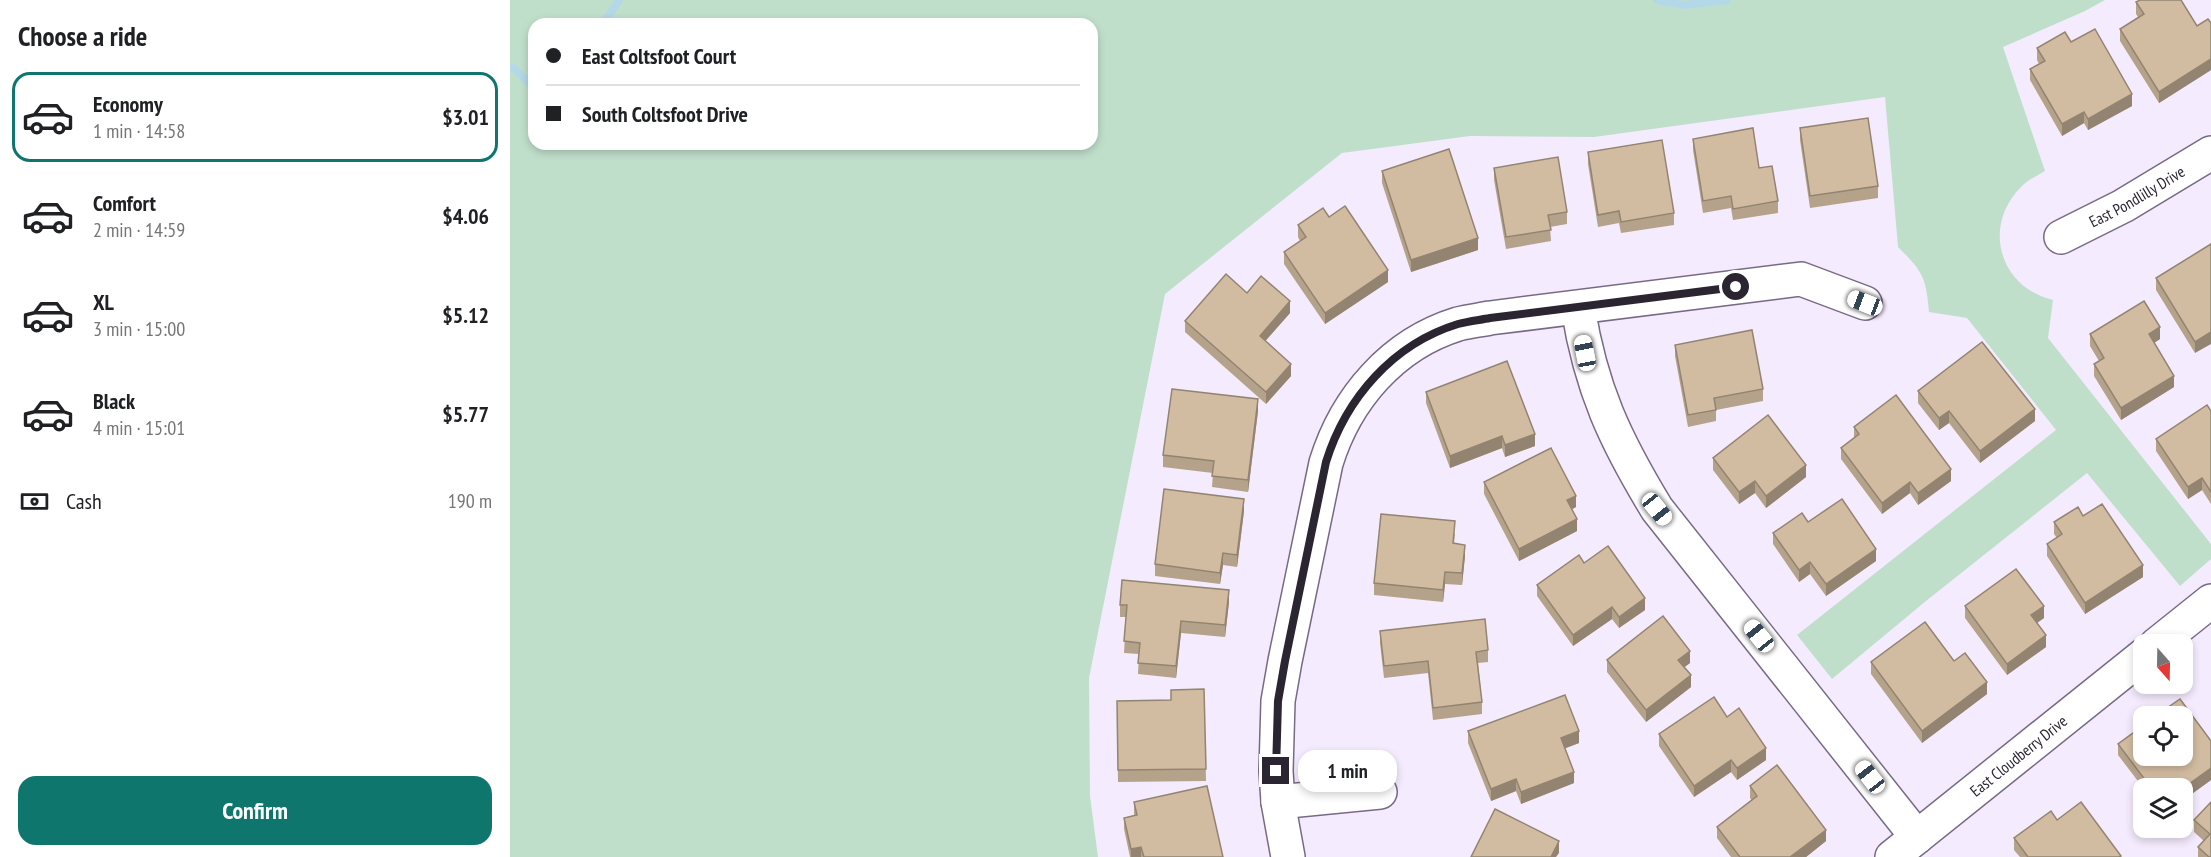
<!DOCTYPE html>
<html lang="en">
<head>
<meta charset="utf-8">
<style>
	body { margin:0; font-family:"PT Sans Narrow",sans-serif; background:#f6f6f6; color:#202124; height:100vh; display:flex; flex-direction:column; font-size:22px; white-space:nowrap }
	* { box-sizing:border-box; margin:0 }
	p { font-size:20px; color:#757577 }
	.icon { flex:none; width:33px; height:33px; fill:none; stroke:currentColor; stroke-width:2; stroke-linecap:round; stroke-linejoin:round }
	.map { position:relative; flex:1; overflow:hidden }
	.panel { display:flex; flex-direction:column; background:#fff; width:510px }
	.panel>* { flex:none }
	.guide { position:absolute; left:18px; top:18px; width:570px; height:132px; border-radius:18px; box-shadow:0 3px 9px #0003; display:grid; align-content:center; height:132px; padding:0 18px; background:#fff }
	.needle { width:39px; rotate:160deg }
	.buttons { position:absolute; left:1623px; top:634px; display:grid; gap:12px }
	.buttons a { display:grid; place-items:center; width:60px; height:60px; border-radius:12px; background:#fff; box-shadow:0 3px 9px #0003; font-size:30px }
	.end { position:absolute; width:27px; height:27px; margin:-14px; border:8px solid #2b2531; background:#fff; box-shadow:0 0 0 3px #fff }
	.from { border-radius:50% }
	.bubble { position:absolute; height:42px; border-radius:18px; background:#fff; box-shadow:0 3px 9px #0003; font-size:20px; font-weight:800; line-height:42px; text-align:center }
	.car { position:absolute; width:18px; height:36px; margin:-18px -9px; border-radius:8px; box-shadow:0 0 4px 2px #0007; background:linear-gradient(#fff 24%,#345 0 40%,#fff 0 76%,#345 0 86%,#fff 0) }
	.guide b { display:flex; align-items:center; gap:21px; height:57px; font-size:22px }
	.guide b+b { border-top:2px solid #e0e0e0 }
	.guide i { width:15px; height:15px; background:#202124 }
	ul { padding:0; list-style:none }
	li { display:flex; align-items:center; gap:18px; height:90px; margin:0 12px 9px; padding:0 6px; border:3px solid transparent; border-radius:18px }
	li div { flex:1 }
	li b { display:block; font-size:22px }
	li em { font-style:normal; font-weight:800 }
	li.active { border-color:#0f766e }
	li>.icon { width:54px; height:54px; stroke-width:1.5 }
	h2 { padding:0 18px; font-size:27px; line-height:72px }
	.pay { display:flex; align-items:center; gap:15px; height:66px; padding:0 18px; font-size:22px }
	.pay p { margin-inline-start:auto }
	.button { display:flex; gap:12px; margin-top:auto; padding:12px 18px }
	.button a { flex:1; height:69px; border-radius:18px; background:#0f766e; color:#fff; font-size:24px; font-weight:800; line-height:69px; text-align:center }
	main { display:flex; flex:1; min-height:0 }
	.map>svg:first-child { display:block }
</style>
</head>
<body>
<main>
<section class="panel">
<h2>Choose a ride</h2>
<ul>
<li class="active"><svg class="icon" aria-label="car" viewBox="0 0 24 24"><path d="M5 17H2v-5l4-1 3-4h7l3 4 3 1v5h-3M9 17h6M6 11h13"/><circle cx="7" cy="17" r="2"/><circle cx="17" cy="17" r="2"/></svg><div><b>Economy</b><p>1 min · 14:58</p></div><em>$3.01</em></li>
<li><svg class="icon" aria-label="car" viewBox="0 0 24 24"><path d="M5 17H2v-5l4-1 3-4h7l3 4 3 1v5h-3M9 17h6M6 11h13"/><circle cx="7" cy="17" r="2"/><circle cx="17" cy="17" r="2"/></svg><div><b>Comfort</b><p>2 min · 14:59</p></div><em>$4.06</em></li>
<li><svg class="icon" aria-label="car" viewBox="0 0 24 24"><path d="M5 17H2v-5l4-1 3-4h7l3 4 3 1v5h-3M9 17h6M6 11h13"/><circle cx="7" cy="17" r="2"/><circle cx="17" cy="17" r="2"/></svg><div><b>XL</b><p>3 min · 15:00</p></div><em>$5.12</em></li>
<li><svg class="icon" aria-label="car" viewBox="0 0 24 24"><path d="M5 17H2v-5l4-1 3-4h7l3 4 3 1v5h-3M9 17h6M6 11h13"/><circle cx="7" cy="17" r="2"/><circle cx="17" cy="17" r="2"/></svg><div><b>Black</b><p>4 min · 15:01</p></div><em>$5.77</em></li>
</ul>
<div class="pay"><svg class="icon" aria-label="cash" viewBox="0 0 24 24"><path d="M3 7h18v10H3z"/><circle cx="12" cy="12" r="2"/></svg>Cash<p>190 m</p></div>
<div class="button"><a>Confirm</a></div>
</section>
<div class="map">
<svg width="1701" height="857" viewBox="0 0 1701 857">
	<rect width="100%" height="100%" fill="#f5ebfe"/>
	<path fill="#c0dfcb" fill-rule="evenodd" d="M0,0H1595L1575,11L1493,47L1535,171C1527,176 1517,180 1511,187C1472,226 1489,287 1543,300L1538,338L1701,544V559L1670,586L1577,473L1416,601L1322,679L1287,635L1546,430L1457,318L1419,312C1416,277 1413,272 1388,247L1375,97L1084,137L960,136L832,153L655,294L579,678L580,796L588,857H0ZM24,24H582V144H24Z"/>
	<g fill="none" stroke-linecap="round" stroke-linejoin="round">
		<g stroke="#b3d8e8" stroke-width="8">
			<polyline points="1147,0 1175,5 1217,0"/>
			<polyline points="93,24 109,0"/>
			<polyline points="0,67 5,69 24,88"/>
		</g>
		<g stroke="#786985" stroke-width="36">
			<g id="minor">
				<path id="s1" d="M1551,237L1613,206L1701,153"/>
				<path d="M1068,308C1081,389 1105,440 1147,509L1407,837"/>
				<polyline points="1646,645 1701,601"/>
				<polyline points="768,802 870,792"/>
				<path d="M778,857L768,802L766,771L768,701L775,661L816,463C836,398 883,344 948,324C959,321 970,320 980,318L1291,279L1355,303"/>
				<path id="s2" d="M1382,857L1634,655"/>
			</g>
		</g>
		<use href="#minor" stroke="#fff" stroke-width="33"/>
	</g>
	<g fill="#b5a28a">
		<polygon points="1626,2 1687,26 1701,23 1701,70 1649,103 1610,41 1610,29 1628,17 1626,14"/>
		<polygon points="1561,42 1622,106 1578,130 1574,123 1552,136 1520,80 1520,69 1529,64 1527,60 1527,48"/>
		<polygon points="1290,128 1368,186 1368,198 1300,208 1290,140"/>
		<polygon points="1183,139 1249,168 1268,201 1268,213 1223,220 1221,208 1193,213 1183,150"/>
		<polygon points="1078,152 1164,213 1164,225 1111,233 1109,223 1088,227 1078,164"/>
		<polygon points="984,168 1057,212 1057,224 1040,227 1041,241 996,249 984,180"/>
		<polygon points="872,171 968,250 901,272 872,183"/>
		<polygon points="819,217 878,282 815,324 774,264 774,252 790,241 788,237 788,225"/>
		<polygon points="1701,244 1685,353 1646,290 1646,278"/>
		<polygon points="737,293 780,313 755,341 781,376 756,404 675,332 675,321"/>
		<polygon points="1580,334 1650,339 1644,343 1664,387 1611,420 1584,376 1584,364 1589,361 1580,346"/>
		<polygon points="1165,345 1253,389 1253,401 1206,410 1206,421 1178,427 1165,356"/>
		<polygon points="1408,391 1525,421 1470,463 1439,423 1429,430 1408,403"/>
		<polygon points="916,392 1025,446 995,457 992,448 940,468 916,403"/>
		<polygon points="748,411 738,492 702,487 703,473 653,467 653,455"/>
		<polygon points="1701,411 1701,504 1692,490 1678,499 1646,451 1646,439"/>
		<polygon points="1344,427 1441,481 1408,505 1400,493 1372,514 1331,459 1331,448 1344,438"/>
		<polygon points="1203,458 1296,477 1256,508 1245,493 1229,504 1203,470"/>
		<polygon points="974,482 1066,507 1062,509 1067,531 1009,561 974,494"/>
		<polygon points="734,511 727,567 713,565 710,584 645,576 645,564"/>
		<polygon points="1573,516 1633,577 1575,614 1537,556 1537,544 1547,538 1544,534 1544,522"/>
		<polygon points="1298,522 1366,561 1316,596 1300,574 1289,582 1263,544 1263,533"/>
		<polygon points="945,533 944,544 955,556 952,585 935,584 933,602 864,595 864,583"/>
		<polygon points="1074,563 1135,610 1109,628 1102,619 1063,646 1027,596 1027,585"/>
		<polygon points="719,602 715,637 671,633 666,678 628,674 629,654 614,653 616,617 610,617 610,605"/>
		<polygon points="1455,606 1534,618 1527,623 1536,647 1497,675 1455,618"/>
		<polygon points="870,631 978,650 978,662 968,663 972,702 972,714 923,720 918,673 874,678 870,643"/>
		<polygon points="1097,660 1180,663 1174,667 1181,687 1136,722 1097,672"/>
		<polygon points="1361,662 1477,694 1412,743 1361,674"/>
		<polygon points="694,689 696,781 608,782 607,701 661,700"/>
		<polygon points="1217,717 1256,760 1227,780 1221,772 1184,797 1149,746 1149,734"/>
		<polygon points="958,731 1069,743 1055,748 1064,783 1011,804 1006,791 981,801 958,743"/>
		<polygon points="1701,741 1701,780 1672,801 1672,789 1634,789 1608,755 1608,744"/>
		<polygon points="1240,786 1316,841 1296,857 1221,857 1207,838 1207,827 1242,801 1240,798"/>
		<polygon points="624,802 713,857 620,857 614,829 614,818 624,815"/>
		<polygon points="1701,802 1701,857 1688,857 1688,847 1694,841 1684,832 1684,820"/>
		<polygon points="1547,820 1611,857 1510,857 1504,850 1504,838"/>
	</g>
	<g fill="#938471">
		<polygon points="1701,59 1701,70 1649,103 1649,92"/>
		<polygon points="1622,94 1622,106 1578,130 1578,119"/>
		<polygon points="1574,112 1574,123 1552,136 1552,124"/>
		<polygon points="968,238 968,250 901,272 901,260"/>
		<polygon points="878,270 878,282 815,324 815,313"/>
		<polygon points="780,301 780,313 750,347 750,336"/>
		<polygon points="1650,327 1650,339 1639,346 1639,334"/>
		<polygon points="1701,332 1701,344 1685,353 1685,342"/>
		<polygon points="781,364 781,376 756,404 756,392"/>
		<polygon points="1664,376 1664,387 1611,420 1611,408"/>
		<polygon points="748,399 748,411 738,492 738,480"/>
		<polygon points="1525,409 1525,421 1470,463 1470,451"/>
		<polygon points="1439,411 1439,423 1429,430 1429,418"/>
		<polygon points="1025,434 1025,446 995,457 995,445"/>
		<polygon points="992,436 992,448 940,468 940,456"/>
		<polygon points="1296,465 1296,477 1256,508 1256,496"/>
		<polygon points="1441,469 1441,481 1408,505 1408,493"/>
		<polygon points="1692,478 1692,490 1678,499 1678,487"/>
		<polygon points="1245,481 1245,493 1229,504 1229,492"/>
		<polygon points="1400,482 1400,493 1372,514 1372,503"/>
		<polygon points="1066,496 1066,507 1057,512 1057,500"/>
		<polygon points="734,499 734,511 727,567 727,555"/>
		<polygon points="1067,519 1067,531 1009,561 1009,549"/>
		<polygon points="955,545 955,556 952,585 952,573"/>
		<polygon points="1366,549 1366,561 1316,596 1316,584"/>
		<polygon points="713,553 713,565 710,584 710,573"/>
		<polygon points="1300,562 1300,574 1289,582 1289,570"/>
		<polygon points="1633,565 1633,577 1575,614 1575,603"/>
		<polygon points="935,572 935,584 933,602 933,590"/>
		<polygon points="719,590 719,602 715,637 715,625"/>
		<polygon points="1135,598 1135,610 1109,628 1109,617"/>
		<polygon points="1534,606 1534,618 1521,627 1521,615"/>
		<polygon points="1102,607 1102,619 1063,646 1063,635"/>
		<polygon points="671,621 671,633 666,678 666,666"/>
		<polygon points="1536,635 1536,647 1497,675 1497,664"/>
		<polygon points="1180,651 1180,663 1168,672 1168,660"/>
		<polygon points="1181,675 1181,687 1136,722 1136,710"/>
		<polygon points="1477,682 1477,694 1412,743 1412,731"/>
		<polygon points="1069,731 1069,743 1051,750 1051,738"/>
		<polygon points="1256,748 1256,760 1227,780 1227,768"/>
		<polygon points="1221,760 1221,772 1184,797 1184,786"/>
		<polygon points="1701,768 1701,780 1672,801 1672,789"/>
		<polygon points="1064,772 1064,783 1011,804 1011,792"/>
		<polygon points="1006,779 1006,791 981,801 981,789"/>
		<polygon points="1316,830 1316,841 1296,857 1280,857"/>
		<polygon points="1049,841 1049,853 1046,857 1041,857"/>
		<polygon points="631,847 631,857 621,857 621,849"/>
	</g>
	<g fill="#d2bca1" stroke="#938471" stroke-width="1.5">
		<polygon points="1630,0 1671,0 1687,26 1698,19 1701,23 1701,59 1649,92 1610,29 1634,14 1626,2"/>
		<polygon points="1585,29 1622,94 1578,119 1574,112 1552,124 1520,69 1535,61 1527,48 1555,32 1561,42"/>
		<polygon points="1358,118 1368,186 1300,196 1290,128"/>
		<polygon points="1243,128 1249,168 1262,166 1268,201 1223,209 1221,196 1193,201 1183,139"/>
		<polygon points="1152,140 1164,213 1111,222 1109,211 1088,215 1078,152"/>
		<polygon points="939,149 968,238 901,260 872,171"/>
		<polygon points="1048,157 1057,212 1038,215 1041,230 996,237 984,168"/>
		<polygon points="835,206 878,270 815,313 774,252 796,237 788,225 813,208 819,217"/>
		<polygon points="1701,244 1701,332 1685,342 1646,278"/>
		<polygon points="716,274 737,293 751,276 780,301 750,336 781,364 756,392 675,321"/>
		<polygon points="1634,301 1650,327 1639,334 1664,376 1611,408 1584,364 1594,358 1580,334"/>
		<polygon points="1242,330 1253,389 1204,398 1206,410 1178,415 1165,345"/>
		<polygon points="1472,342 1525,409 1470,451 1439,411 1429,418 1408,391"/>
		<polygon points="997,361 1025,434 995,445 992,436 940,456 916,392"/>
		<polygon points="662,389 748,399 738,480 702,476 704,461 653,455"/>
		<polygon points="1386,395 1441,469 1408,493 1400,482 1372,503 1331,448 1349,434 1344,427"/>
		<polygon points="1697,405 1701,411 1701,492 1692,478 1678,487 1646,439"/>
		<polygon points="1258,415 1296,465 1256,496 1245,481 1229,492 1203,458"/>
		<polygon points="1041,448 1066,496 1057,500 1067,519 1009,549 974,482"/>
		<polygon points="654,489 734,499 727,555 713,553 710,573 645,564"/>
		<polygon points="1332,499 1366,549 1316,584 1300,562 1289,570 1263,533 1292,513 1298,522"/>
		<polygon points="1592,504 1633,565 1575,603 1537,544 1552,534 1544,522 1568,507 1573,516"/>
		<polygon points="871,514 945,521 943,543 955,545 952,573 935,572 933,590 864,583"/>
		<polygon points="1098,546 1135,598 1109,617 1102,607 1063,635 1027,585 1069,555 1074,563"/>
		<polygon points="1506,569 1534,606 1521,615 1536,635 1497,664 1455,606"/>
		<polygon points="612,580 719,590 715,625 671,621 666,666 628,663 630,643 614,641 617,605 610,605"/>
		<polygon points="1153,616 1180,651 1168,660 1181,675 1136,710 1097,660"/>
		<polygon points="975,619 978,650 966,652 972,702 923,708 918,661 874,666 870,631"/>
		<polygon points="1415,622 1444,661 1455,653 1477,682 1412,731 1361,662"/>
		<polygon points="694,689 696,769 608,770 607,701 661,700 661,690"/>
		<polygon points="1055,695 1069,731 1051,738 1064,772 1011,792 1006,779 981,789 958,731"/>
		<polygon points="1204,697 1217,717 1229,708 1256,748 1227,768 1221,760 1184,786 1149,734"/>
		<polygon points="1670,699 1701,741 1701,768 1672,789 1642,789 1608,744 1634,725 1634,756 1672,756 1672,717 1644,717"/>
		<polygon points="1267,765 1316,830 1280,857 1230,857 1207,827 1247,796 1240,786"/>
		<polygon points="697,786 713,857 634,857 631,847 621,849 614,818 627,815 624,802"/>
		<polygon points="1571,802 1611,856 1609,857 1518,857 1504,838 1541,811 1547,820"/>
		<polygon points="1701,802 1701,857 1699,857 1688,847 1700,834 1684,820"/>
		<polygon points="985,809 1049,841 1041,857 961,857"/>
	</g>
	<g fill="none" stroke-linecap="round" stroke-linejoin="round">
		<path stroke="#2b2531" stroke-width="8" d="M766,771L768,701L775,661L816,462C836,398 883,344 948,324C959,321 970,320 980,318L1226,287"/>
	</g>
	<g text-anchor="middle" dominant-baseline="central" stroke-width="5" stroke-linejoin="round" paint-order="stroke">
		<g font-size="16" fill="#2b2531" stroke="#fdfdfd">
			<text stroke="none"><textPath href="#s1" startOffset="86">East Pondlilly Drive</textPath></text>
			<text stroke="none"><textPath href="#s2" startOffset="162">East Cloudberry Drive</textPath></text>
		</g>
	</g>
</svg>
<div class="buttons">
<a><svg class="needle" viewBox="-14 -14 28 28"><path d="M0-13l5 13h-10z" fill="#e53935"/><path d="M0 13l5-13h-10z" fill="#757577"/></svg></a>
<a><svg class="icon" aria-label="locate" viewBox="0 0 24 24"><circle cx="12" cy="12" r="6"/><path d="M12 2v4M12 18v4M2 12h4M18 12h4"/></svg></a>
<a><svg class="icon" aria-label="layers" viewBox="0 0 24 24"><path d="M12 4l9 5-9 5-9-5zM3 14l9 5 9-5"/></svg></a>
</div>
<i class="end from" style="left:1226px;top:287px"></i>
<i class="end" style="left:766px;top:771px"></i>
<div class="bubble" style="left:788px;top:750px;width:99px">1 min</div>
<i class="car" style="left:1355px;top:303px;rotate:291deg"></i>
<i class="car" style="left:1075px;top:353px;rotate:349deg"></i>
<i class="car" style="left:1147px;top:509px;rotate:141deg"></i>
<i class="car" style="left:1249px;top:636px;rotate:321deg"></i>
<i class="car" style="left:1360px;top:777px;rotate:322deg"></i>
<div class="guide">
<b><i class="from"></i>East Coltsfoot Court</b>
<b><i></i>South Coltsfoot Drive</b>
</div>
</div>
</main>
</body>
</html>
